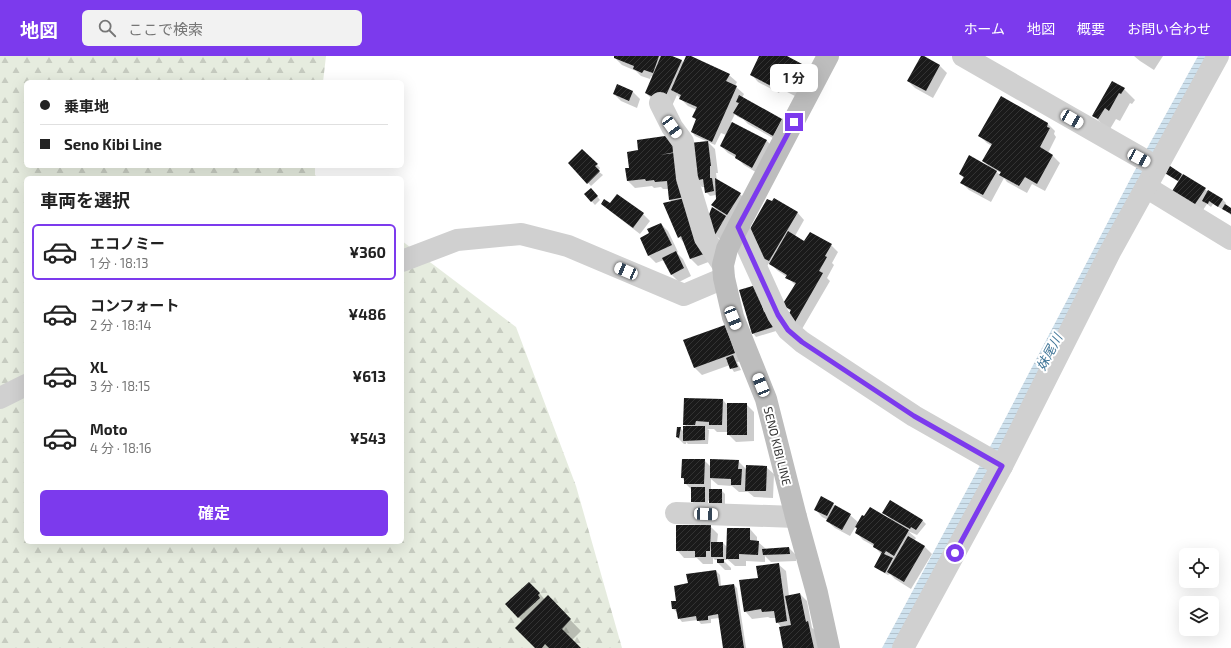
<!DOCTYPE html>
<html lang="ja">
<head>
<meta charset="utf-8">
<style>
	body { margin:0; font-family:"Exo 2","Noto Sans JP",sans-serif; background:#f2f2f2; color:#222; height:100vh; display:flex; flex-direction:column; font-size:15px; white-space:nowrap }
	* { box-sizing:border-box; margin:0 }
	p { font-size:13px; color:#767676 }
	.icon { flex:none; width:22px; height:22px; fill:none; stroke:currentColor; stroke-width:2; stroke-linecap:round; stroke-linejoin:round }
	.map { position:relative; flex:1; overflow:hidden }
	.sheet { position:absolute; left:24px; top:120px; width:380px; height:368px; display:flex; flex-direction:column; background:#fff; border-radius:6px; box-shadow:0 4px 16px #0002 }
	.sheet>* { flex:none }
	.top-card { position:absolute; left:24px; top:24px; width:380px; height:88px; border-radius:6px; box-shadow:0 4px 16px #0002; display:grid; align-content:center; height:88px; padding:0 16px; background:#fff }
	.tools { position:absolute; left:1179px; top:492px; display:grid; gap:8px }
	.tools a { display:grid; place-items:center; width:40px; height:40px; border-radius:6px; background:#fff; box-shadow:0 4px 16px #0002; font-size:20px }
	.end { position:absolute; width:18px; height:18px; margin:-9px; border:5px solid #7c3aed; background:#fff; box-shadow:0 0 0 2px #fff }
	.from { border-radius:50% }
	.bubble { position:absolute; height:28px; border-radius:6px; background:#fff; box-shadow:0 4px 16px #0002; font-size:13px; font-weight:700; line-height:28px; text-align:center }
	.car { position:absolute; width:12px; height:24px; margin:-12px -6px; border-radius:5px; box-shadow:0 0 3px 1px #0007; background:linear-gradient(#fff 24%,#345 0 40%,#fff 0 76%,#345 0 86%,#fff 0) }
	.top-card b { display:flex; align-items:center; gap:14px; height:38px; font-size:15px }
	.top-card b+b { border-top:1px solid #e0e0e0 }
	.top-card i { width:10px; height:10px; background:#222 }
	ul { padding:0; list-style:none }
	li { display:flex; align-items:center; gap:12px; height:56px; margin:0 8px 6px; padding:0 8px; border:2px solid transparent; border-radius:6px }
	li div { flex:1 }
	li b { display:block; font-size:15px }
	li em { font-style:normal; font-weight:700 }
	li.active { border-color:#7c3aed }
	li>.icon { width:36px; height:36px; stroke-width:1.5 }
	h2 { padding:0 16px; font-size:18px; line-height:48px }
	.primary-button { display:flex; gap:8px; margin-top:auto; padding:8px 16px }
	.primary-button a { flex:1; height:46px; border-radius:6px; background:#7c3aed; color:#fff; font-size:16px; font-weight:700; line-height:46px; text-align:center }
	header { display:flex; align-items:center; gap:24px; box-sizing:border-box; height:56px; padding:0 20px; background:#7c3aed; color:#fff }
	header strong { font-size:19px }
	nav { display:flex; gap:22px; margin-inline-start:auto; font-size:14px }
	.search { width:280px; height:36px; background:#f2f2f2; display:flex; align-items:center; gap:10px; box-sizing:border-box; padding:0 14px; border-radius:6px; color:#767676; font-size:15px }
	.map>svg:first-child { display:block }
</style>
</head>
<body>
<header>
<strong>地図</strong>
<div class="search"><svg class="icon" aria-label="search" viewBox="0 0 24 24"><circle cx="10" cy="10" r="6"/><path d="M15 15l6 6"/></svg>ここで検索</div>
<nav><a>ホーム</a><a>地図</a><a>概要</a><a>お問い合わせ</a></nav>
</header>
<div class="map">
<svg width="1231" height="592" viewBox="0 0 1231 592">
	<defs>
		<pattern id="forest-firs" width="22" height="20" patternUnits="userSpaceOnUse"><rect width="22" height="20" fill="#e6ecdf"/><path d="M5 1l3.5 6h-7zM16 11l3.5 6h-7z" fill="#c6cbc0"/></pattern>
		<pattern id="water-rules" width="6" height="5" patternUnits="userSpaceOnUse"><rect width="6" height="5" fill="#cfe2ee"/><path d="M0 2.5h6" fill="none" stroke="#b2c2cd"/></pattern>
		<pattern id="building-hatch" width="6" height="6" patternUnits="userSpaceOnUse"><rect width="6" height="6" fill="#1a1a1a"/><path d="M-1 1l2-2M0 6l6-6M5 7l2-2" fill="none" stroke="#333"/></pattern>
	</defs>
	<rect width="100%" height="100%" fill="#fff"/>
	<polygon fill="url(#forest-firs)" points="0,0 326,0 323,26 26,26 26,110 315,110 315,119 318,122 26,122 26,486 402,486 402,185 516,271 576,430 622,592 0,592"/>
	<polygon fill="url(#water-rules)" points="1198,0 1212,0 898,592 882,592 1006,361 1134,116"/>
	<g fill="#0003" fill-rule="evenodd">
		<polygon points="616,0 670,0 682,5 684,7 687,0 689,0 729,19 737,26 735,30 744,38 742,42 782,64 789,71 780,86 748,68 743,63 738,61 735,58 731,66 766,84 774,92 759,118 744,109 737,102 728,97 721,90 726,79 721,77 715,89 695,80 692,76 697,64 694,61 697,54 688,50 677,39 671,52 653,44 646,37 653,21 651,20 650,23 641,20 636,15 622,9 615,2"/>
		<polygon points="761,0 785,0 801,9 808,16 795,40 781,33 779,37 758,26 751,18"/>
		<polygon points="922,0 940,10 947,17 933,42 915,32 908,25"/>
		<polygon points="1134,0 1163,0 1154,14 1140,5"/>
		<polygon points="1112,27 1124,33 1135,44 1132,48 1130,47 1120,65 1116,63 1110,73 1104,70 1093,59"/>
		<polygon points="618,29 633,36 640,43 637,52 621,45 614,38"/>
		<path d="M1002,42L1048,68L1055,75L1054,78L1056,81L1048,97L1053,100L1060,107L1045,135L1032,128L1027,137L1007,126L1004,122L991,146L969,134L962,127L964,122L960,118L988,110L983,105L992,90L987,87L980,80ZM994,113L1001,117L1000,119Z"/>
		<polygon points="672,80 711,205 698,210 691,203 684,187 679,181 672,146 670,144 669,133 663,133 661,131 654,132 652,130 635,132 628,125 630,113 639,95"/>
		<polygon points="708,86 715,93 718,117 716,117 717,125 740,138 747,145 723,186 711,175 718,155 712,149 717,143 716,139 710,140 706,136 705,131 702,131 695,124"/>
		<polygon points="582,94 600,112 598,115 603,119 591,130 569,107"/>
		<polygon points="1168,119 1182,119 1205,133 1208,136 1223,144 1226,147 1225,149 1231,153 1231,159 1223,152 1222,153 1213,148 1211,151 1207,148 1199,160 1179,126"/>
		<polygon points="591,133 600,144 595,149 585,138"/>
		<polygon points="602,148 610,149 643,158 650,165 640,178 610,155"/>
		<polygon points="797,156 804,164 795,180 805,186 831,189 838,196 832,207 834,209 827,222 830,225 802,273 795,268 791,256 784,249 795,229 787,221 778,215 771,208 769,207 767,210 761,205"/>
		<polygon points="661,168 668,175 678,196 677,197 683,203 691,220 679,226 672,219 664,204 656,207 649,200 641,182 650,178"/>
		<polygon points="756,230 776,275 756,281 753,277"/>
		<polygon points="724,270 742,305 737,306 741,314 734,316 730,309 702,319 695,312 685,285"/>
		<polygon points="723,344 728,350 746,348 754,356 754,385 736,386 728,378 728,376 717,376 714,373 707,373 709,374 708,388 688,388 686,386 686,388 684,388 677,381 680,372 684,376 687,371 684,368"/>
		<polygon points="704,404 711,411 738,405 746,413 766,411 774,418 773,442 754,441 748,436 739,436 732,430 718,429 711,423 711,434 721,434 725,438 725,450 713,450 708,444 708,449 695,449 692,445 692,434 685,427 685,425 682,422"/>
		<polygon points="833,448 837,451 850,459 859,467 891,464 884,456 922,464 926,468 917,479 908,475 916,482 914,485 925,491 932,498 911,533 895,523 890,518 888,519 879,514 875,511 881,498 874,490 863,484 856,476 858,472 856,470 850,480 835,472 827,465 828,464 822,461 815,453"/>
		<polygon points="710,470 718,478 717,487 723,487 728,492 750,473 757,481 757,485 766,493 789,492 796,499 796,505 771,506 765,500 765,506 746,505 746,510 735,510 726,502 727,504 723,504 731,512 731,514 725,514 718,507 718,504 715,504 713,502 713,508 703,508 697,502 684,502 677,494"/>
		<polygon points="778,508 786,515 789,540 800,538 807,545 812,572 815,574 819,592 784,592 782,572 777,566 776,562 770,562 768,561 752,563 745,555 759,523"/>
		<polygon points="716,515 720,519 721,530 734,529 737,532 746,592 724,592 719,562 711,563 711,567 701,568 698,564 682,566 679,562 677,556 673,553 689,528"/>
		<polygon points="537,534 545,544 548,541 581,575 572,584 580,592 536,592 523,566 506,548"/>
	</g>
	<g fill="url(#building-hatch)">
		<polygon points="614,0 659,0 653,17 644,14 642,17 633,13 634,10 614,2"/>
		<polygon points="661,0 672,0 682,4 663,46 645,37"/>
		<polygon points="686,0 691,0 730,18 726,25 737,30 712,86 691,76 696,63 692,61 697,51 679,43 681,39 671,34"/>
		<polygon points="759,0 787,0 802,8 788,34 773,26 771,30 750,19"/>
		<polygon points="921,0 924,0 940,9 926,35 907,25"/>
		<polygon points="1112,25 1125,32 1121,38 1119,37 1109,55 1105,52 1098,63 1092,60"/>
		<polygon points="617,28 633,35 629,45 613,38"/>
		<polygon points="739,39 782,63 773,80 733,57 739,47 736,46"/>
		<polygon points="1001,40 1048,67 1047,71 1050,72 1040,91 1053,99 1037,128 1025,121 1019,130 999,119 1001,116 982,105 992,88 978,80"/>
		<polygon points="732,66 767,84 752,112 735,102 736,99 720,90"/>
		<polygon points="672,79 675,96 660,99 680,96 685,141 669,144 667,125 655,126 654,124 646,125 645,123 627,125 625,112 629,112 627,96 638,94 637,84"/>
		<polygon points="708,85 711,110 710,110 710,122 712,122 714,135 705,137 703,123 694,125 690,87"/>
		<polygon points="582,93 598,108 595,110 600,115 587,128 568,107"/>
		<polygon points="969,99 997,115 983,139 960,127 964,121 959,118"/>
		<polygon points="1167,108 1182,118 1178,125 1163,116"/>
		<polygon points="1183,118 1206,132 1191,154 1169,140"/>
		<polygon points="715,122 741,137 727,159 711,149 716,143"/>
		<polygon points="591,132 598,140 591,146 584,138"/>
		<polygon points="1208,134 1223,143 1218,151 1209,145 1208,148 1202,145"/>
		<polygon points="617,138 644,157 633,172 601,148 604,143 610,147"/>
		<polygon points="685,142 704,198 690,203 681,180 678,182 663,147"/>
		<polygon points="774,142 798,156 769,205 761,201 746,180 767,143 772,145"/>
		<polygon points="1225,148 1231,152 1231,158 1222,153"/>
		<polygon points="712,151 726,160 715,179 706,166"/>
		<polygon points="661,167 672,189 648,200 640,182 649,177 647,173"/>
		<polygon points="788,175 804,185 810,176 832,188 825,200 827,201 819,215 823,217 795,266 787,261 791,254 782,249 796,227 785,222 787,219 769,208"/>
		<polygon points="676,195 684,212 671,219 662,202"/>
		<polygon points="756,229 764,256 768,255 773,271 752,278 739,234"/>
		<polygon points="725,269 735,297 694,312 683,284"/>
		<polygon points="733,299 738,311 730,313 726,302"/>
		<polygon points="684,342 723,343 722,369 709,369 709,366 696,365 695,369 683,369"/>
		<rect x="727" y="347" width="20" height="32"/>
		<polygon points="683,370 705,370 705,384 683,385"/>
		<polygon points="677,371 681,371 679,382 676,381"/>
		<polygon points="682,403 705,403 704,428 684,428 684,422 681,422"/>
		<polygon points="710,403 739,404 738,413 742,413 741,429 731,429 731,423 710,422"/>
		<polygon points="746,409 767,410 766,435 745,435"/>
		<rect x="691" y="431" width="14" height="15"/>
		<rect x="709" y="433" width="13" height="14"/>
		<polygon points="821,440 834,447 827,460 814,454"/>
		<polygon points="890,444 923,464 916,474 911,471 910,473 882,457"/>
		<polygon points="835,449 851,458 842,474 826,465"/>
		<polygon points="870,451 909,474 894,500 886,495 884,498 893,502 885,517 874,511 882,496 873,491 874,488 855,477 857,472 855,471 862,459 864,460"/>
		<polygon points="676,469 711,469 710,495 706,495 706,501 695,501 695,495 676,495"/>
		<polygon points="727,472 750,472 750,484 759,485 758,499 739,498 739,503 726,503"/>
		<polygon points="908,480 925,490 904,526 887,516"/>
		<rect x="711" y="486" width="12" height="15"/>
		<polygon points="789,491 790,498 763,499 762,493"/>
		<rect x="717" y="503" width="7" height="4"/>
		<polygon points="779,507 787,565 776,567 774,555 762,556 761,553 744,556 739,524 758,522 756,510"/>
		<polygon points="716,514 719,530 734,528 744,592 723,592 718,558 708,560 708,564 697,565 696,560 678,563 676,553 672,553 671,545 676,545 674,530 688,527 686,518"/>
		<polygon points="529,526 540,537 538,539 540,542 518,562 505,548"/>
		<polygon points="800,537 806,566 808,565 814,592 783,592 779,571 791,569 785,540"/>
		<polygon points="548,539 571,563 562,573 581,592 549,592 545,588 542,592 535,592 515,572"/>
	</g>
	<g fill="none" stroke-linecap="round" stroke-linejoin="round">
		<g stroke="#d0d0d0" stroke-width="22">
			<polyline points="963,0 1157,111"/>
			<polyline points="1218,0 1146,131 1231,183"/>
			<polyline points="660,47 672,71 683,86 687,122 705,182 723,209"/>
			<polyline points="738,171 778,259 788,274 802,286 914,360 1002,410"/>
			<polyline points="402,205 457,184 521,178 568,190 684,239 724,222"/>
			<polyline points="0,342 26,329"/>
			<polyline points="676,457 796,461"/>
			<polyline points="903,592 1002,410 1110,196 1146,131"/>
		</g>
		<polyline stroke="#bdbdbd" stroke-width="22" points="828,0 738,171 727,193 723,209 724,222 733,261 766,343 796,461 817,537 829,592"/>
	</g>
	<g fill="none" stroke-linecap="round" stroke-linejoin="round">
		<polyline stroke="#7c3aed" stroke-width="5" points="794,66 738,171 778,259 788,274 802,286 914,360 1002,410 955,497"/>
	</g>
	<g text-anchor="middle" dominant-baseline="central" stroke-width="4" stroke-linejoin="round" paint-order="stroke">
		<g font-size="12" fill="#333" stroke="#fff">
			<text transform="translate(778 390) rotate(76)">SENO KIBI LINE</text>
		</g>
		<g font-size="13" font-style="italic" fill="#3f7597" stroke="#fff">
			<text transform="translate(1049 296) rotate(-62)">妹尾川</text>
		</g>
	</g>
</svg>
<div class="tools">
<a><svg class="icon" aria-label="locate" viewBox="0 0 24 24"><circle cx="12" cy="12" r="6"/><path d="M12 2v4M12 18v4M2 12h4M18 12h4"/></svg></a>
<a><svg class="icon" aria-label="layers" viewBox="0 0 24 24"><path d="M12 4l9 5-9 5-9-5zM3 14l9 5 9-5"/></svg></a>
</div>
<i class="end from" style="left:955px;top:497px"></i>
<i class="end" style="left:794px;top:66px"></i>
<div class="bubble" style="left:770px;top:8px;width:48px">1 分</div>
<i class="car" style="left:1072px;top:63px;rotate:120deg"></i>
<i class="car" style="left:672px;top:71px;rotate:144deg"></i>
<i class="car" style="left:1139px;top:102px;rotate:118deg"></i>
<i class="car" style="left:626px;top:215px;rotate:293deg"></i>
<i class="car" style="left:733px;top:262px;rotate:158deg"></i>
<i class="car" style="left:761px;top:329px;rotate:338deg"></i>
<i class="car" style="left:706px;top:458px;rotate:92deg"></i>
<div class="top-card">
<b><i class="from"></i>乗車地</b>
<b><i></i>Seno Kibi Line</b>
</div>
<section class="sheet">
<h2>車両を選択</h2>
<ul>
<li class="active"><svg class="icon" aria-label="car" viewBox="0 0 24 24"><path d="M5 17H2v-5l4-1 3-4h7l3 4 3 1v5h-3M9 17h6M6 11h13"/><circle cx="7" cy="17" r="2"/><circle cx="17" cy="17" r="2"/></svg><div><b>エコノミー</b><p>1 分 · 18:13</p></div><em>¥360</em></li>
<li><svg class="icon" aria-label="car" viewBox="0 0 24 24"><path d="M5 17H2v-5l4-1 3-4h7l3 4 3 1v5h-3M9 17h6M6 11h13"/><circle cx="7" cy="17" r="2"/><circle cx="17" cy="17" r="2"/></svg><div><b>コンフォート</b><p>2 分 · 18:14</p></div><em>¥486</em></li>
<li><svg class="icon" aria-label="car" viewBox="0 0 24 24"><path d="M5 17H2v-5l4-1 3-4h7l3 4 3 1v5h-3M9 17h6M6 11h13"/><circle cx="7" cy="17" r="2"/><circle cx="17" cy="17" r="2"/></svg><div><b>XL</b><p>3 分 · 18:15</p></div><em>¥613</em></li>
<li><svg class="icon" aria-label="car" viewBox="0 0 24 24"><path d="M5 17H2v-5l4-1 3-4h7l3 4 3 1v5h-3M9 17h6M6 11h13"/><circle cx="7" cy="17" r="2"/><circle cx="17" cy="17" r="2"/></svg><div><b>Moto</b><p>4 分 · 18:16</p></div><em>¥543</em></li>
</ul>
<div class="primary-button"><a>確定</a></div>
</section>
</div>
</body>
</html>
